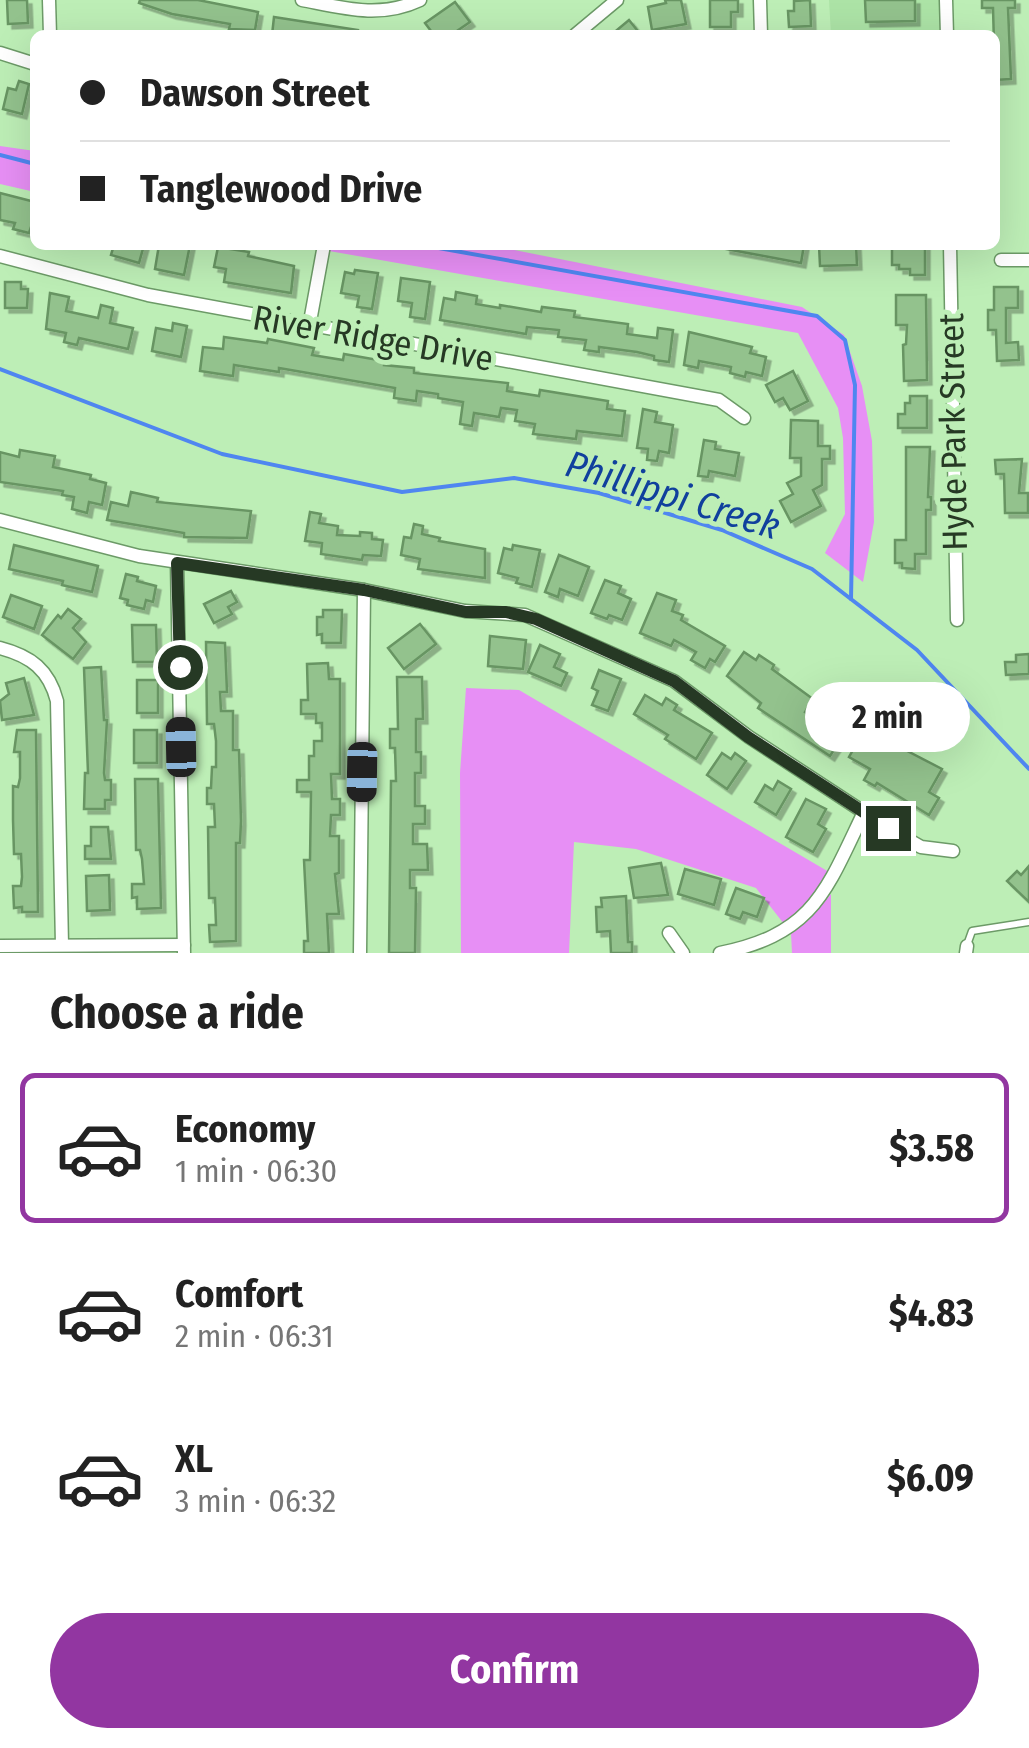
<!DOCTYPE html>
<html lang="en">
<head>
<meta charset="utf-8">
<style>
	body { margin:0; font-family:"Fira Sans Condensed",sans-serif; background:#f6f6f6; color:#222; height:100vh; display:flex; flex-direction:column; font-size:38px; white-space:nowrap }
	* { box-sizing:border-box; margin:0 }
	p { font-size:32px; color:#767676 }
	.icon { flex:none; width:55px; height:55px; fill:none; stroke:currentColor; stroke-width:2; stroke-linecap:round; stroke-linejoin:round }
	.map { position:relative; height:953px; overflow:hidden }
	.sheet { display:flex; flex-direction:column; background:#fff; flex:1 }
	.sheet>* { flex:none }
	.top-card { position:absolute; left:30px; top:30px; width:970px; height:220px; border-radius:15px; box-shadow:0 10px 40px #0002; display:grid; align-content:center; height:220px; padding:0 50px; background:#fff }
	.end { position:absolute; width:45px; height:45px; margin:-22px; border:12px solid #263924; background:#fff; box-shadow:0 0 0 5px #fff }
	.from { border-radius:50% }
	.bubble { position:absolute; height:70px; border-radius:35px; background:#fff; box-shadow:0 10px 40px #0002; font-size:32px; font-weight:700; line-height:70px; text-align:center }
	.car { position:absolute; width:30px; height:60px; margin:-30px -15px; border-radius:12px; box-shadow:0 0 8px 2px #0007; background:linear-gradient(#222 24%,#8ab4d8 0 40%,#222 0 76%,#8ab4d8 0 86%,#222 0) }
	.top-card b { display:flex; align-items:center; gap:35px; height:95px; font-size:38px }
	.top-card b+b { border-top:2px solid #e0e0e0 }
	.top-card i { width:25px; height:25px; background:#222 }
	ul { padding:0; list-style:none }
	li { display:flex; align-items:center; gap:30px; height:150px; margin:0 20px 15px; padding:0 30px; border:5px solid transparent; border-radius:15px }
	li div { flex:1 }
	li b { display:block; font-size:38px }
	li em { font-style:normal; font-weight:700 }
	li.active { border-color:#9236a1 }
	li>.icon { width:90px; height:90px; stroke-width:1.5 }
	h2 { padding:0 50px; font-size:45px; line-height:120px }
	.cta { display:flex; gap:20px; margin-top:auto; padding:20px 50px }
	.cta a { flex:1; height:115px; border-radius:60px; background:#9236a1; color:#fff; font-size:40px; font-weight:700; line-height:115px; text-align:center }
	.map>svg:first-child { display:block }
</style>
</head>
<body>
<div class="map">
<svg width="1029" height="953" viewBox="0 0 1029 953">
	<defs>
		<filter id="shadow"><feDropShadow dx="4.5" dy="4.5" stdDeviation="0" flood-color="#0004"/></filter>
	</defs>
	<rect width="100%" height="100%" fill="#bdeeb6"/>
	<polygon fill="#ace3a6" points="829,0 940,0 940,35 831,35"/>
	<g fill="#e78ff5">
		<polygon points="0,146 35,151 35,192 0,184"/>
		<polygon points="330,245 489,245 802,307 844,335 862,386 872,441 874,522 863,582 825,553 845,514 843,438 838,408 798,333 329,251"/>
		<polygon points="466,688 519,690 829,872 808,904 784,924 756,888 636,849 574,842 569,953 461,953 460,773"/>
		<polygon points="831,894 831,953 792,953 791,933 810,919"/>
	</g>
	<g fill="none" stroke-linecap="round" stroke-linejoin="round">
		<g stroke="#4f86f0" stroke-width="4">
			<polyline points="0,155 35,164"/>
			<polyline points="422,245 817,316 845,340 855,385 851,599"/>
			<polyline points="0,369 222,454 402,492 514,478 599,493 722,530 812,569 917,650 1029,769"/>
		</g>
	</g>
	<g fill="#93c28d" stroke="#689563" stroke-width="2.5" filter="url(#shadow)">
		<polygon points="7,0 27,0 28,23 8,24"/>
		<polygon points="140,0 198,0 258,12 255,30 229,29 230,24 172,14 139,3"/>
		<polygon points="665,0 681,0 686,24 652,30 648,7 666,3"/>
		<polygon points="710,0 738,0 738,12 731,12 731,27 710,27"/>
		<polygon points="810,0 811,26 789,27 788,11 794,11 794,1"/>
		<polygon points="865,0 915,0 915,21 866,22"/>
		<polygon points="982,0 1015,0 1015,8 1008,8 1011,79 995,80 993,8 982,8"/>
		<polygon points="455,2 470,22 451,35 434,35 425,23"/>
		<polygon points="274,17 358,30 358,35 272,35"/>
		<polygon points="629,20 641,35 611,35"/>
		<polygon points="19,81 29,84 22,114 3,109 8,88 16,90"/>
		<polygon points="0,193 35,202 35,228 31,227 29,233 13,229 15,223 0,220"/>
		<polygon points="114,245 144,245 139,263 111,255"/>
		<polygon points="159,245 190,245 184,275 155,269"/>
		<polygon points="726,245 804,245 801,263 726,249"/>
		<polygon points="819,245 856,245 857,265 820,266"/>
		<polygon points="925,245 925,275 910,275 910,269 899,269 899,265 892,265 892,246"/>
		<polygon points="218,247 249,252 248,256 294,266 291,293 224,282 226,269 214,267"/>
		<polygon points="355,270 378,273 372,309 357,307 359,296 341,293 345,272 354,274"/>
		<polygon points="401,278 430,282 425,319 410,317 412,303 398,301"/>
		<polygon points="5,282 21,282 21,289 28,289 27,308 5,308"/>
		<polygon points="994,287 1018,287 1018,308 1006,308 1006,343 1018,342 1019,360 997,361 996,330 988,330 988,310 994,310"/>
		<polygon points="456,292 477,296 476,304 500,308 500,305 541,312 542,307 575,311 574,317 628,324 627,334 657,338 658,328 673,330 669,362 654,360 654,356 637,352 599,347 599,352 584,350 586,340 558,337 559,330 527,327 526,334 440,320 444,298 455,300"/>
		<polygon points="50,293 69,297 66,311 98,318 101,305 113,308 110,323 133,328 128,349 79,338 77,345 64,342 66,333 46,329"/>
		<polygon points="896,295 926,295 927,380 904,381 903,345 906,344 907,325 896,325"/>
		<polygon points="173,323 187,326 181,357 152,351 156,328 172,331"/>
		<polygon points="689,332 752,347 750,353 766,357 762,376 746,372 745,377 730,373 731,367 699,361 698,368 684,365"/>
		<polygon points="224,337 267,343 268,339 314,348 312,355 343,360 344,354 384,361 384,365 414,368 414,373 508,383 507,391 539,396 540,390 608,401 607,409 625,411 622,436 577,431 576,439 533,434 535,424 515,421 517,410 501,408 499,417 474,413 472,426 460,424 463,402 438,398 438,394 417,391 416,401 394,398 395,388 279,368 279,372 234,365 233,376 200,371 203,347 223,349"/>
		<polygon points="793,371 808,401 790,410 783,398 775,402 766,385"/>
		<polygon points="910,396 927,396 927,428 898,428 898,414 905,414 905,403 910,403"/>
		<polygon points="643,409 657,412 655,422 673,425 669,453 659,451 657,461 647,460 648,449 637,448"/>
		<polygon points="791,420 818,421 818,446 830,446 830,459 822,459 822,485 813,490 821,506 791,522 780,501 793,494 787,483 801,476 801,458 790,458"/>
		<polygon points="704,440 716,442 715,449 739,453 735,476 709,471 708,477 698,476"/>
		<polygon points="906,447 930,447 928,497 931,497 931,510 926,510 926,554 915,554 915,569 902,568 902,563 895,563 895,540 906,540"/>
		<polygon points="20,450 55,456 53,467 91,475 90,479 106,483 102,505 89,502 87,513 72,509 74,497 62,495 63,491 0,482 0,452 19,457"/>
		<polygon points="1022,459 1019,493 1028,493 1028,513 1005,513 1004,474 996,474 995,460"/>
		<polygon points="131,492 158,498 157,502 251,511 247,538 184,537 184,533 107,520 111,502 128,506"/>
		<polygon points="310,512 321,514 319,523 338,526 337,535 360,536 360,532 372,533 372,539 383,540 381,556 363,555 362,560 321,554 322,543 305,541"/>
		<polygon points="414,524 423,526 422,534 440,538 439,541 485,549 485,578 418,569 420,559 401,555 404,537 411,538"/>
		<polygon points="14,545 98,566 92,592 62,585 63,581 9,569"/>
		<polygon points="513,545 540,550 532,587 516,583 518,578 498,573 504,548 512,550"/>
		<polygon points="559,555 589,567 578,596 560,589 558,597 545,592"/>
		<polygon points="126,574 138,577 137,581 156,586 153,602 146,600 144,609 127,605 128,600 120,598"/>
		<polygon points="605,580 621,586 618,593 631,599 622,620 609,615 607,619 591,613"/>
		<polygon points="231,591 237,602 228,607 232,614 214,623 204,604"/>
		<polygon points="657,593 676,600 672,611 683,615 681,620 725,646 715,662 710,659 705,668 691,660 696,652 674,640 671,646 640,633"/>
		<polygon points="11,595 42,606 34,629 3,617"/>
		<polygon points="68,609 81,619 73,628 86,642 73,659 42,635 58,615 61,618"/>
		<polygon points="323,610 342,610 341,643 322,643 322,634 317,635 317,617 323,617"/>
		<polygon points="420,624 436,644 404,669 388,648"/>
		<polygon points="132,625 156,625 157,662 133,662"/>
		<polygon points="490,636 526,640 523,669 488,666"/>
		<polygon points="206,642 225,643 227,692 220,692 221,711 233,711 233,750 239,750 241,821 240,843 236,843 236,941 210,942 209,925 216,925 215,898 209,898 208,827 215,827 214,804 207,804 207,788 211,788 212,767 216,767 216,741 214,724 207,724"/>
		<polygon points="540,645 560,654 554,667 567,673 561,686 528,672"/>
		<polygon points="744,652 756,660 759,655 774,665 772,669 813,699 805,712 843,736 830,756 758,708 761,703 727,676"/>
		<polygon points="1029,654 1029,674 1006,675 1005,662 1016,662 1016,655"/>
		<polygon points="328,663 329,679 340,679 340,774 331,774 332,799 340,799 340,815 331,815 330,836 339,836 339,873 335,874 339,914 327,914 329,953 304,953 304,941 308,941 304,860 310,860 311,792 297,792 297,780 309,780 309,756 314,756 314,741 322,741 322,723 316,723 316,714 301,714 301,700 308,700 307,664"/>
		<polygon points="101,667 104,720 107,720 104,773 105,780 111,780 111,800 105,800 105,809 84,809 85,773 88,773 84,668"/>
		<polygon points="599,670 621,679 608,711 592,705 598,691 592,688"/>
		<polygon points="397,677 422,677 423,719 416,719 416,752 421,752 421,773 415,773 415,806 425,806 425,824 413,824 413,844 427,844 428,870 410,870 410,888 416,888 415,953 389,953 391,781 396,781 395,748 390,748 390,729 398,729"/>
		<polygon points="24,678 34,715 2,720 0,701 9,694 6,683"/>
		<rect x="137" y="680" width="21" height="33"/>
		<polygon points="645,695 662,705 666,698 677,705 674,710 712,733 696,759 665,739 668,735 634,714"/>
		<polygon points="865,729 942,769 929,792 939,798 929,815 877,783 875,786 864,780 870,769 849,757"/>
		<polygon points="17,730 36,730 38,912 22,912 22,907 14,908 13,886 21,886 22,877 21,854 14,854 13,820 13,786 18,787 20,778 20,752 14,752"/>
		<rect x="134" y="730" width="23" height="33"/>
		<polygon points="722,753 731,759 735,753 746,761 727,789 707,775"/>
		<polygon points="135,779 158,779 161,908 137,909 137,897 132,898 132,884 144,884 142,859 140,850 136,850"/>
		<polygon points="778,781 791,789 776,815 755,802 765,785 773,790"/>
		<polygon points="806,799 826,809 818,824 826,829 813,852 786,837"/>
		<polygon points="91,827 108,827 111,859 85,859 85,846 91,846"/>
		<polygon points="661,863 668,895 634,898 629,868"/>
		<polygon points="1029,866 1029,902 1007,881 1017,871 1021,875"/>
		<polygon points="685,869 721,879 714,905 678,894"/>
		<polygon points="109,875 110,910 87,911 86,876"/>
		<polygon points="736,888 764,898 757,917 743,912 740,919 726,914"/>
		<polygon points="626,896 628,942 632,942 632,953 611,953 610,931 597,932 596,907 602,907 601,898"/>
	</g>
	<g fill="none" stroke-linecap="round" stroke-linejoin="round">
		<g stroke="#6c9a67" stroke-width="9">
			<polyline id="service" points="967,945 972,931 1029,922"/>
		</g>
		<g stroke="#6c9a67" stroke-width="15">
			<g id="minor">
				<polyline points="49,0 50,35"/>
				<path d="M302,0C343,8 380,19 420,0"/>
				<polyline points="760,0 761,35"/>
				<polyline points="946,0 947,35"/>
				<polyline points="575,35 617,0"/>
				<polyline points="0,53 35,64"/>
				<polyline points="950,245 957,620"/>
				<polyline points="0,256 148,295 719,400 744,418"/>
				<polyline points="1001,260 1029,260"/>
				<polyline points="309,327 324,245"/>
				<polyline points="0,520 139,556 364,590 465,611 525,615 674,681 749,737 888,828 921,847 953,851"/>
				<polyline points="177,563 184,953"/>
				<path d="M0,648C31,656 49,670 57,701L62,945"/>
				<polyline points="669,933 683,953"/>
				<polyline points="0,946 184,945"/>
				<polyline points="360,953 364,590"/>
				<path d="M720,953C814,934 826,891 864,812"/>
				<polyline points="966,953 967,946"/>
			</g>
		</g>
		<use href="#service" stroke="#fff" stroke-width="6"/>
		<use href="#minor" stroke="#fff" stroke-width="12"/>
	</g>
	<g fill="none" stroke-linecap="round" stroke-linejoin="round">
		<polyline stroke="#263924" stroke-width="12" points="180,667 177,563 364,590 466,612 506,612 536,619 674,681 748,737 888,828"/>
	</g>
	<g text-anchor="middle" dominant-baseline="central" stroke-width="10" stroke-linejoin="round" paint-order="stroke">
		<g font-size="35" fill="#263924" stroke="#bdeeb6">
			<text transform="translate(373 338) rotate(10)">River Ridge Drive</text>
			<text transform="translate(953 432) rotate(-91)">Hyde Park Street</text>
		</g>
		<g font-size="38" font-style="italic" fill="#10409d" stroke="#bdeeb6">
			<text transform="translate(673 495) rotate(17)">Phillippi Creek</text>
		</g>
	</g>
</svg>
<i class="end from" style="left:180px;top:667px"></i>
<i class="end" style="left:888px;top:828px"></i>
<div class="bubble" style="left:805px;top:682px;width:165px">2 min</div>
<i class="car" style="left:181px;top:747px;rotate:359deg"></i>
<i class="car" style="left:362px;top:772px;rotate:181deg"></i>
<div class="top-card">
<b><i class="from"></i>Dawson Street</b>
<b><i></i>Tanglewood Drive</b>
</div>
</div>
<section class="sheet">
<h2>Choose a ride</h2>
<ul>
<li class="active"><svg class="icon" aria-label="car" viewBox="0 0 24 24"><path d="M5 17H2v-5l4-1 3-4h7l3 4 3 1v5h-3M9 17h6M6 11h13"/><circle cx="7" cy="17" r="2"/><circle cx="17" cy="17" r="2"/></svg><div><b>Economy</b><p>1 min · 06:30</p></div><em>$3.58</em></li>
<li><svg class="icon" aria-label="car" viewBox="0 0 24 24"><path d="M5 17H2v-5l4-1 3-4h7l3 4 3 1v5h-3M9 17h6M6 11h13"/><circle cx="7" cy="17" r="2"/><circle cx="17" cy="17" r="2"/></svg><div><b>Comfort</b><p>2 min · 06:31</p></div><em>$4.83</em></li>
<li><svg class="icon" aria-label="car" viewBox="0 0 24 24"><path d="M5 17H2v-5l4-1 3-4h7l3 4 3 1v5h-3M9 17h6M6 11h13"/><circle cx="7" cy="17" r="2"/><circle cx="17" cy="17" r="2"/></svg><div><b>XL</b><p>3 min · 06:32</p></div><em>$6.09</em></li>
</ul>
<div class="cta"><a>Confirm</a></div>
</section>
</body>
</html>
